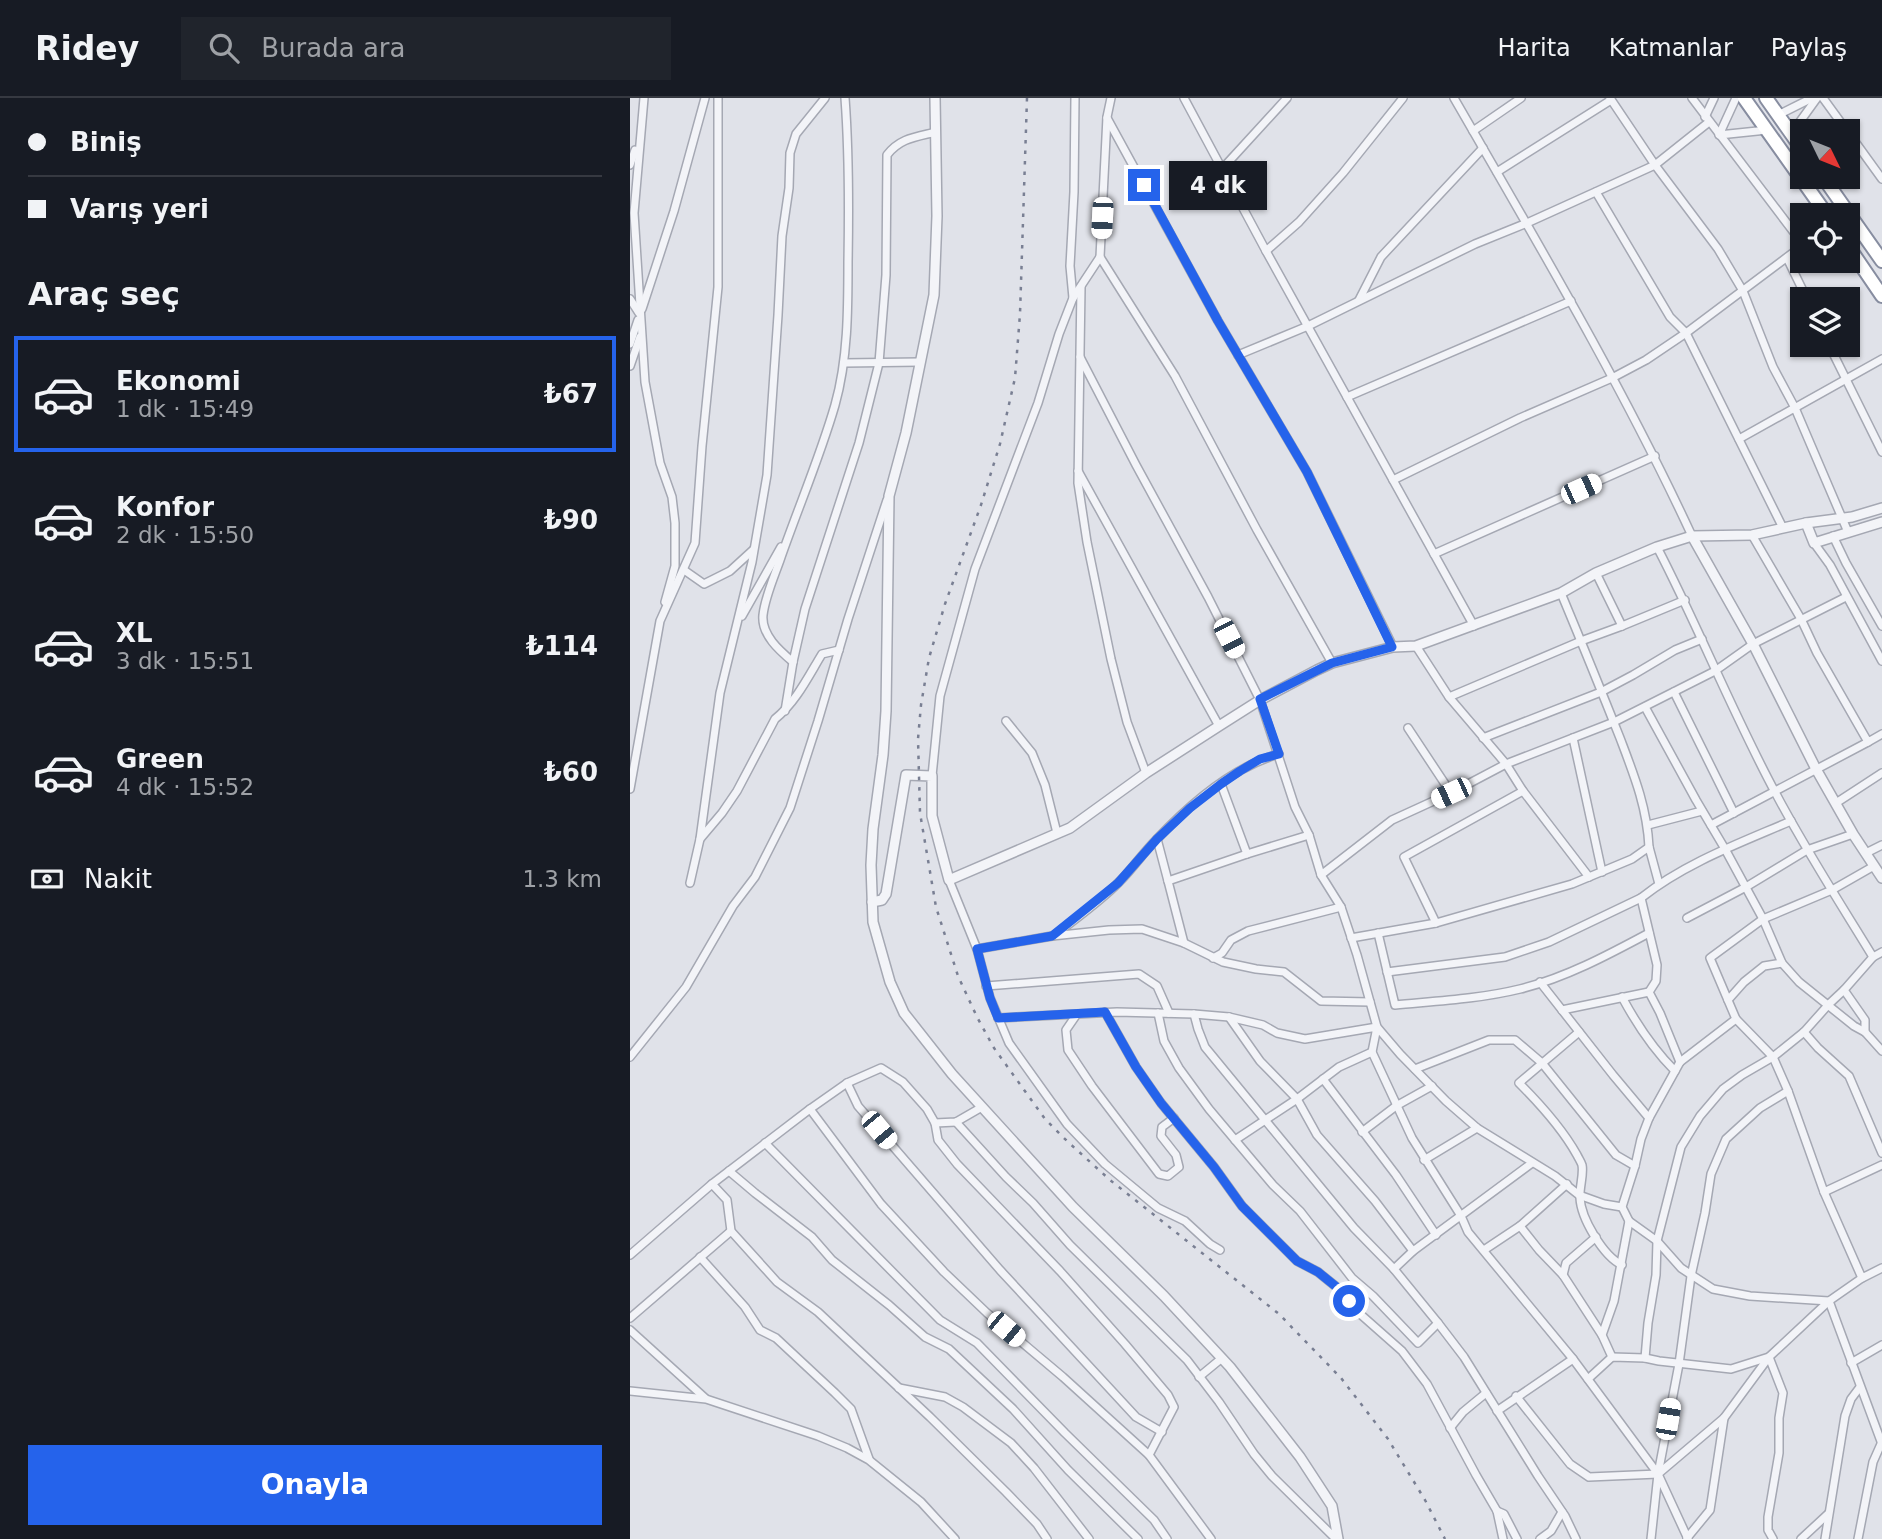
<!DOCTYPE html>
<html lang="tr">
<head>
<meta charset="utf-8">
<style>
	body { margin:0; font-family:"DejaVu Sans",sans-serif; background:#20242c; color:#f1f3f6; height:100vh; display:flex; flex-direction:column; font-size:26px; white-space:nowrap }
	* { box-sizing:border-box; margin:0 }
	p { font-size:23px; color:#9ea1a6 }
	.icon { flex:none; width:38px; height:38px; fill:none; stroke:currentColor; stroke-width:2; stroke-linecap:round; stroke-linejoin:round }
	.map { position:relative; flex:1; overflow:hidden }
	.panel { display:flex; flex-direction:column; background:#171b24; width:630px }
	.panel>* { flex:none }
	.banner { display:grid; align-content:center; height:154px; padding:0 28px; background:#171b24 }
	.needle { width:46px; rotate:133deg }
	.controls { position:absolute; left:1160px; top:21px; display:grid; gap:14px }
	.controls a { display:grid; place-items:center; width:70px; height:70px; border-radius:0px; background:#171b24; box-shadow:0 2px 5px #0004; font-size:35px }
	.end { position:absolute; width:32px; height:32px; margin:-16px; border:9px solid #2563eb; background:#fff; box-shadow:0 0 0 4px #fff }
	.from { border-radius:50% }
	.bubble { position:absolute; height:49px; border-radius:0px; background:#171b24; box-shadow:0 2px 5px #0004; font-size:23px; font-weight:700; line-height:49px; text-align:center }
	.car { position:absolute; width:21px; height:42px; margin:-21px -10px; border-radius:9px; box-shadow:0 0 5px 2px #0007; background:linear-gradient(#fff 24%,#345 0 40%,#fff 0 76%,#345 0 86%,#fff 0) }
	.banner b { display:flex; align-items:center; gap:24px; height:66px; font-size:26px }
	.banner b+b { border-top:2px solid #363941 }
	.banner i { width:18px; height:18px; background:#f1f3f6 }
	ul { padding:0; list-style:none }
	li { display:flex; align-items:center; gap:21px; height:116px; margin:0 14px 10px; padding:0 14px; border:4px solid transparent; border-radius:0px }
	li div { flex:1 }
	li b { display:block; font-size:26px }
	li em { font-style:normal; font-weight:700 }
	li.current { border-color:#2563eb }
	li>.icon { width:63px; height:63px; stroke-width:1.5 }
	h2 { padding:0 28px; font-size:32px; line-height:84px }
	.pay { display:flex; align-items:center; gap:18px; height:77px; padding:0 28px; font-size:26px }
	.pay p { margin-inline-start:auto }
	.cta { display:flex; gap:14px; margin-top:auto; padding:14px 28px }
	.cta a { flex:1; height:80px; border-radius:0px; background:#2563eb; color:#fff; font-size:28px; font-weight:700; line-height:80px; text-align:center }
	header { display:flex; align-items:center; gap:42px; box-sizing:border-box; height:98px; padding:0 35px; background:#171b24; border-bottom:2px solid #363941 }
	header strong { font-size:33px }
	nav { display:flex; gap:38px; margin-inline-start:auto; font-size:24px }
	.search { width:490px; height:63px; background:#20242c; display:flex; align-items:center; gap:18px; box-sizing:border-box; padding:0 24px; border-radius:0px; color:#9ea1a6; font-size:26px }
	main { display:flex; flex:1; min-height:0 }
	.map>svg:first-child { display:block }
</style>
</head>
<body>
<header>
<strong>Ridey</strong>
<div class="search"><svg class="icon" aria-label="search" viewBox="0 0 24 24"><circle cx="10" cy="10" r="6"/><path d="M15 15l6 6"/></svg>Burada ara</div>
<nav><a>Harita</a><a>Katmanlar</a><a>Paylaş</a></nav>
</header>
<main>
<section class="panel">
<div class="banner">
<b><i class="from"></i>Biniş</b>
<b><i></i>Varış yeri</b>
</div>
<h2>Araç seç</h2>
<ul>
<li class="current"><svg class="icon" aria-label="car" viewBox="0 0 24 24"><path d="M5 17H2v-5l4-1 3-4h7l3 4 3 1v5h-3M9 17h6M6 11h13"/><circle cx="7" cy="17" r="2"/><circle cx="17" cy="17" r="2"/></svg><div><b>Ekonomi</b><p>1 dk · 15:49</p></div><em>₺67</em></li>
<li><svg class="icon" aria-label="car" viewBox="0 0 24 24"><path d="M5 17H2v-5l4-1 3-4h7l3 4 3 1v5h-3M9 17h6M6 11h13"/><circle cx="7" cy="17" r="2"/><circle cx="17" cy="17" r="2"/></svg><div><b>Konfor</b><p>2 dk · 15:50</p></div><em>₺90</em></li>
<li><svg class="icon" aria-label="car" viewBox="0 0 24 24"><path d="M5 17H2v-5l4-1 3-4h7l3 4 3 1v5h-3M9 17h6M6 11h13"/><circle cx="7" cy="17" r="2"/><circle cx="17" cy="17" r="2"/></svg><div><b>XL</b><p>3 dk · 15:51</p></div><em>₺114</em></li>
<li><svg class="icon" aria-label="car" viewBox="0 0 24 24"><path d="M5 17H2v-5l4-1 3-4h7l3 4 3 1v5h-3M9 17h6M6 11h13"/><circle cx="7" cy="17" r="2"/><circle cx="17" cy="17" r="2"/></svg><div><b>Green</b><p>4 dk · 15:52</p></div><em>₺60</em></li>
</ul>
<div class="pay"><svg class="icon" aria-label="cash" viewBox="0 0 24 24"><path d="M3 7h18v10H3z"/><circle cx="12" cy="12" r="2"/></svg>Nakit<p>1.3 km</p></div>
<div class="cta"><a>Onayla</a></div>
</section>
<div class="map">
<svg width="1252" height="1441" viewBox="0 0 1252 1441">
	<rect width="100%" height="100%" fill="#e0e2e9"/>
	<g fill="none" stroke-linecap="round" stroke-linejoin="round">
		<g stroke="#a5a8b3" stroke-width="10">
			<g id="minor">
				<polyline points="14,0 4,115 15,284 30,365 42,399 45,425 45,468 35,504"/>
				<polyline points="554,0 636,153 844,528"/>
				<path d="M824,0C907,144 992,287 1062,438"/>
				<polyline points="980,0 1025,67 1088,151 1113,193 1143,269 1165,310 1218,434"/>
				<polyline points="1062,0 1172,145"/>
				<polyline points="1106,0 1089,37 1137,32"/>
				<polyline points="1193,0 1217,33"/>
				<polyline points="1148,17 1182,0"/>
				<polyline points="1075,19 1084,0"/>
				<polyline points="477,20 588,223 677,374 763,549"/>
				<polyline points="843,33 891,0"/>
				<polyline points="1218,34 1252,81"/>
				<polyline points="1161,36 1187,0"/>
				<polyline points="0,67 5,52"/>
				<polyline points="592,71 657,0"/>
				<polyline points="867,74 981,2"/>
				<polyline points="966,94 1040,219 1056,235 1153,430"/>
				<polyline points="636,153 669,124 713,75 773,0"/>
				<polyline points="470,159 545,278 627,432 702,565"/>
				<polyline points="1157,160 1177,201"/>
				<polyline points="451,189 448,385 457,444 481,561 497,624 516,675"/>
				<polyline points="443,200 440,168 444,94 445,0"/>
				<polyline points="0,201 9,215"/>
				<polyline points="729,202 751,159 853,50"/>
				<polyline points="12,211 44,113 75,0"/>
				<polyline points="0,246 8,222"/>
				<polyline points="1199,247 1252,354"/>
				<polyline points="608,257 678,228 845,146 897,125 1025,67 1079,24"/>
				<polyline points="450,259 506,367 578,499 630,602 665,709 679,737 691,777 711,809 727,857 747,929 770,956 816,1003 847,1030 925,1078 949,1097 974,1106 992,1109"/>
				<polyline points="214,265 290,264"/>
				<polyline points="0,268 10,239"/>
				<polyline points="717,299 941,203"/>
				<polyline points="1109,341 1252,261"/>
				<polyline points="448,373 589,628"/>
				<polyline points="763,382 890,320 982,280 1016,262 1056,235 1172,148"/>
				<polyline points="1122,437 1171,521 1187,555 1238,644 1252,636"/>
				<polyline points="1203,438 1216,465 1252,528"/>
				<polyline points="1184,445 1200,467 1252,563"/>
				<path d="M1027,449C1069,530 1102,614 1145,694C1175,751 1210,805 1243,859"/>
				<polyline points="804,456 1025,358"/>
				<polyline points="54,472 74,486 100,473 123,452"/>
				<polyline points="966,475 992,528"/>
				<polyline points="112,518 151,449"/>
				<polyline points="786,548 819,599 876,666 893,693 959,779"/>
				<path d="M163,564C150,553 131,537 133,517C135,499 144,479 150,462C168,410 190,359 205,307C218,261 218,211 218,164C219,110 219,54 215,0"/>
				<polyline points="1044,594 1104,715"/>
				<polyline points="819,599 951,543 992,528 1055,502"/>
				<polyline points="1015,609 1066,702 1095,751 1133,821 1202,792 1244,768"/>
				<path d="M155,613L163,564L175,511L229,345L249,265L256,177L257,57C270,40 286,39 306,34"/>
				<polyline points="376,623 402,655 415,687 427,735"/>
				<polyline points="778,630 821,695"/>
				<polyline points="853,640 971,594 1003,577 1045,552 1072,541"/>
				<polyline points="943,640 972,774"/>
				<polyline points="302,678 310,598 345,471 408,305 429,236 443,200 470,159 477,19 481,0"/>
				<polyline points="591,686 617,756"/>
				<polyline points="0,691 30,523 65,445 72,348 88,189 88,0"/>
				<polyline points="1206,705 1252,675"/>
				<polyline points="1018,727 1072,713"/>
				<polyline points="1081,727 1238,644"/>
				<polyline points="70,741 90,595 122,464 137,377 148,217 152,138 159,90 160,55 166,36 195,0"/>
				<polyline points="527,741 538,783"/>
				<polyline points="1019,749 1029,786"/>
				<polyline points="1236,755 1252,747"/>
				<polyline points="691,777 762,722 821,695 876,666 984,624 1085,573 1123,546 1216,499"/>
				<polyline points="319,782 347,851 360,900 379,945 437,1026 475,1066 528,1110 555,1123 580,1146 590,1152"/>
				<path d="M60,785L70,741L92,715L107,693L145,621C166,604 178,579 192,556L209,552"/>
				<polyline points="1057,820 1116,789 1177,752 1223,736"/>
				<polyline points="806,825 774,759 893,693"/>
				<path d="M748,835L765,907C807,903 849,901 890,891C935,880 978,857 1019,835"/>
				<path d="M423,838C443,823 473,801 490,783C503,770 513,755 526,742C559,707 602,669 649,656"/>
				<path d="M721,840L806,825L942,786L1002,761L1019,749C1017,709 1004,677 990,640C971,592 951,543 931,495"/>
				<polyline points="554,845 538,783 617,756 679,737"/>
				<polyline points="347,851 422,838 479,832 512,831 554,845 593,864 626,871 654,874 691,903 740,904"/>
				<polyline points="1252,854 1243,859 1214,892 1235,922 1235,934 1252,953"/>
				<polyline points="583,860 592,855 601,842 618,833 711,809"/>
				<polyline points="757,874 875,859 919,844 1011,800"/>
				<polyline points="910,884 983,977 1019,1020"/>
				<polyline points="356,888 509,876 527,888 539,915"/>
				<path d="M992,899C1007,927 1023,951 1045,973"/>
				<polyline points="1098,902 1114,884 1134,868 1152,865"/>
				<polyline points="932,912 1019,894"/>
				<polyline points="475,914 506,969 531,1005 584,1069 612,1108 667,1163 688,1174 709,1191 729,1215 772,1253 797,1286 846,1377 867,1413 873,1441"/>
				<polyline points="528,915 534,943 549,970 579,1011 643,1087 670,1113 722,1180 743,1198 788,1245 808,1225"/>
				<polyline points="447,916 436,932 438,952 462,988 529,1076 538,1078 549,1069 546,1057 531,1038 532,1029 544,1020"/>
				<polyline points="564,916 568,931 575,949 724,1130 764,1171 808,1225 834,1259 908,1378 935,1418 946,1441"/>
				<polyline points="599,919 630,963 667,1001 687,1037 745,1103 783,1153"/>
				<polyline points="368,920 487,914 564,916 599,919 633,927 647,935 675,941 747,929 742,954 782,1040 831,1118 838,1134 943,1261 1028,1376 1058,1441"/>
				<path d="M949,934L889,985C911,1007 932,1030 947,1057C949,1061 951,1064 952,1067C954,1077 949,1090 950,1100C951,1120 973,1158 992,1167"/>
				<polyline points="1174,934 1188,950 1219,978 1252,1055"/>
				<polyline points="1235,934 1224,928 1169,884 1152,865 1133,821 1080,860 1106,921 1143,959 1158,993 1194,1094 1232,1180 1252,1170"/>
				<polyline points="0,959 56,889 103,808 125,779 160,710 188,623 218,521 257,402"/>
				<path d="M1050,964L1030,915L1019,894L1026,883L1027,867L1011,800C1055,765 1110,745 1161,723"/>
				<polyline points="785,971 859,942 885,942 912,965 986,1057 1005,1068"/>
				<polyline points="693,981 766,1077 806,1137"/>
				<polyline points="217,985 228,1008 370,1172 506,1319 532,1334"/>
				<polyline points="180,1011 251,1106 314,1174 357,1215 433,1279 519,1357 581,1441"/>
				<polyline points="326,1024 376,1079 403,1105 440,1147 557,1262 589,1304 624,1356 642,1378 706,1441"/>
				<polyline points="305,1025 326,1024 352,1009"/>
				<polyline points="732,1034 766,1008 802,988"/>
				<polyline points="605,1042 667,1001 709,969 742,954"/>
				<polyline points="135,1045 310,1222 347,1245 435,1335 524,1422 537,1441"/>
				<polyline points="794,1062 847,1030"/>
				<polyline points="99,1073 125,1095 182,1139 202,1162 259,1207 295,1239 319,1251 383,1311 438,1372 508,1441"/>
				<polyline points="82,1086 97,1102 101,1133 147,1184 188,1214 300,1319 376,1394 407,1426 417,1441"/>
				<polyline points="937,1086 890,1128 909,1152 933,1177 972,1237"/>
				<polyline points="1194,1094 1252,1067"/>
				<polyline points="999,1123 1027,1143 1051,1170 1083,1191 1120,1198 1199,1203 1252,1346"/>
				<polyline points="854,1152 890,1128"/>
				<polyline points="0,1157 82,1086 180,1011 217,985 251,970 273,984 297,1011 305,1025 308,1042 327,1066 430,1173 495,1246 538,1297 544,1309 519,1357"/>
				<polyline points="70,1159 115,1209 130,1232 146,1240 205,1295 221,1311 239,1361"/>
				<polyline points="764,1171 783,1153 902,1065"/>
				<polyline points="933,1177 936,1165 966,1139"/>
				<polyline points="0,1220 101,1133"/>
				<polyline points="0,1232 75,1300"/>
				<polyline points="982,1259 972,1237 984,1203 999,1123 992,1109 1005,1068 1011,1041 1019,1020 1050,964 1106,921"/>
				<polyline points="1015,1260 1018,1225 1026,1177 1027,1143 1051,1049 1070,1018 1093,991 1112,977 1143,959 1174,934 1199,906 1214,892"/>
				<polyline points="1221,1265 1252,1247"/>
				<polyline points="569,1279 592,1260"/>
				<polyline points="958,1281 982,1259 1015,1260 1029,1263 1101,1271 1139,1259 1199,1203 1232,1180"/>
				<polyline points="269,1290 315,1299 333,1309 381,1345 404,1370 459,1441"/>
				<polyline points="0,1293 76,1301 188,1338 217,1350 239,1362 291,1404 325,1441"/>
				<polyline points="886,1298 940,1366 959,1379 1028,1376 1094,1320 1139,1259 1153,1295 1149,1320 1149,1355 1138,1419 1138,1432 1143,1441"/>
				<polyline points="867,1313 943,1261"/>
				<polyline points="820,1330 833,1314 856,1295"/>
				<polyline points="867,1413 874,1416 887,1441"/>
				<polyline points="1057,1440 1080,1412 1094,1320"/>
				<polyline points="910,1441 921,1433 932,1414"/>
				<polyline points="1021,1441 1028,1376 1049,1266 1061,1178 1075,1115 1081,1076 1096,1041 1130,1010 1158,993"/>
				<polyline points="1171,1441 1198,1416"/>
				<polyline points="1195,1441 1215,1318 1221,1301 1230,1289"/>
				<polyline points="1228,1441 1243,1364 1251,1346"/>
			</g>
		</g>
		<g stroke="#a5a8b3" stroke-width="12">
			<g id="tertiary">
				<polyline points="305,0 307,118 304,197 276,335 259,398 256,613 253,657 243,731 241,767 243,824 260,884 274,915 322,976 443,1109 534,1198 600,1269 670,1359 702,1408 708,1441"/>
				<polyline points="1176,425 1184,445 1252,424"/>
				<polyline points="1062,438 1123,546 1186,671 1223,736 1252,780"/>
				<polyline points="242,804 252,802 256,796 276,677 302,678 302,718 319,782 440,730 516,675 589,628 630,602 687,572 702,565 763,549 786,548 931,495 966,475 1027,449 1062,438 1122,437 1176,425 1222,419 1252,410"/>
			</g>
		</g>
		<g stroke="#878da0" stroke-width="16">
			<g id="trunk">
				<polyline points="1114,0 1197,117"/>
				<polyline points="1136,0 1172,51"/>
				<polyline points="1193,79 1252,163"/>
				<polyline points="1218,148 1252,198"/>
			</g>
		</g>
		<use href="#minor" stroke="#f3f4f8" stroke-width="7"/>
		<use href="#tertiary" stroke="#f3f4f8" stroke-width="9"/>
		<use href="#trunk" stroke="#fff" stroke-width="12"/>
		<polyline stroke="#797f93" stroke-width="2.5" stroke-dasharray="3.5 7" stroke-linecap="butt" points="397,0 390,216 385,280 370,346 351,407 315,506 299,560 291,607 288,641 290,715 306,809 328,878 347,919 364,950 415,1021 437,1043 480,1082 649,1216 711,1280 758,1341 795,1402 815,1441"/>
	</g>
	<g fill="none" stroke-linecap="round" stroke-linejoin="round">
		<polyline stroke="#2563eb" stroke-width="9" points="514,87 588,223 677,374 762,549 702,565 630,601 649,656 630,661 610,673 591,686 560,710 527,741 488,785 422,838 347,851 360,900 368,920 475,914 506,969 531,1005 584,1069 612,1108 667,1163 688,1174 709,1191 719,1203"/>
	</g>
</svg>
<div class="controls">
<a><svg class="needle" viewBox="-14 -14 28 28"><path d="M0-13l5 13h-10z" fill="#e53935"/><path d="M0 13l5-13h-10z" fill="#9ea1a6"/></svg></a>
<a><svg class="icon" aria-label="locate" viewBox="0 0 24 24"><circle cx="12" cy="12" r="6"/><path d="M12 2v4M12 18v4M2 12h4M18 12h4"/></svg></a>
<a><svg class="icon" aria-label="layers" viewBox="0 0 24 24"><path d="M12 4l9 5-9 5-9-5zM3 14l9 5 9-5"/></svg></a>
</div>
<i class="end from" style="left:719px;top:1203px"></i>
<i class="end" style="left:514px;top:87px"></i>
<div class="bubble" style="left:539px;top:63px;width:98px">4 dk</div>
<i class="car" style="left:472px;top:120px;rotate:183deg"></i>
<i class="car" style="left:951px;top:391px;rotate:66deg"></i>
<i class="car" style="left:599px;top:540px;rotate:153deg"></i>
<i class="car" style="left:821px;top:695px;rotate:245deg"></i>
<i class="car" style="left:249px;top:1032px;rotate:140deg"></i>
<i class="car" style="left:376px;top:1231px;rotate:130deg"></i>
<i class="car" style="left:1038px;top:1321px;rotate:10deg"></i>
</div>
</main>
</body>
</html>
